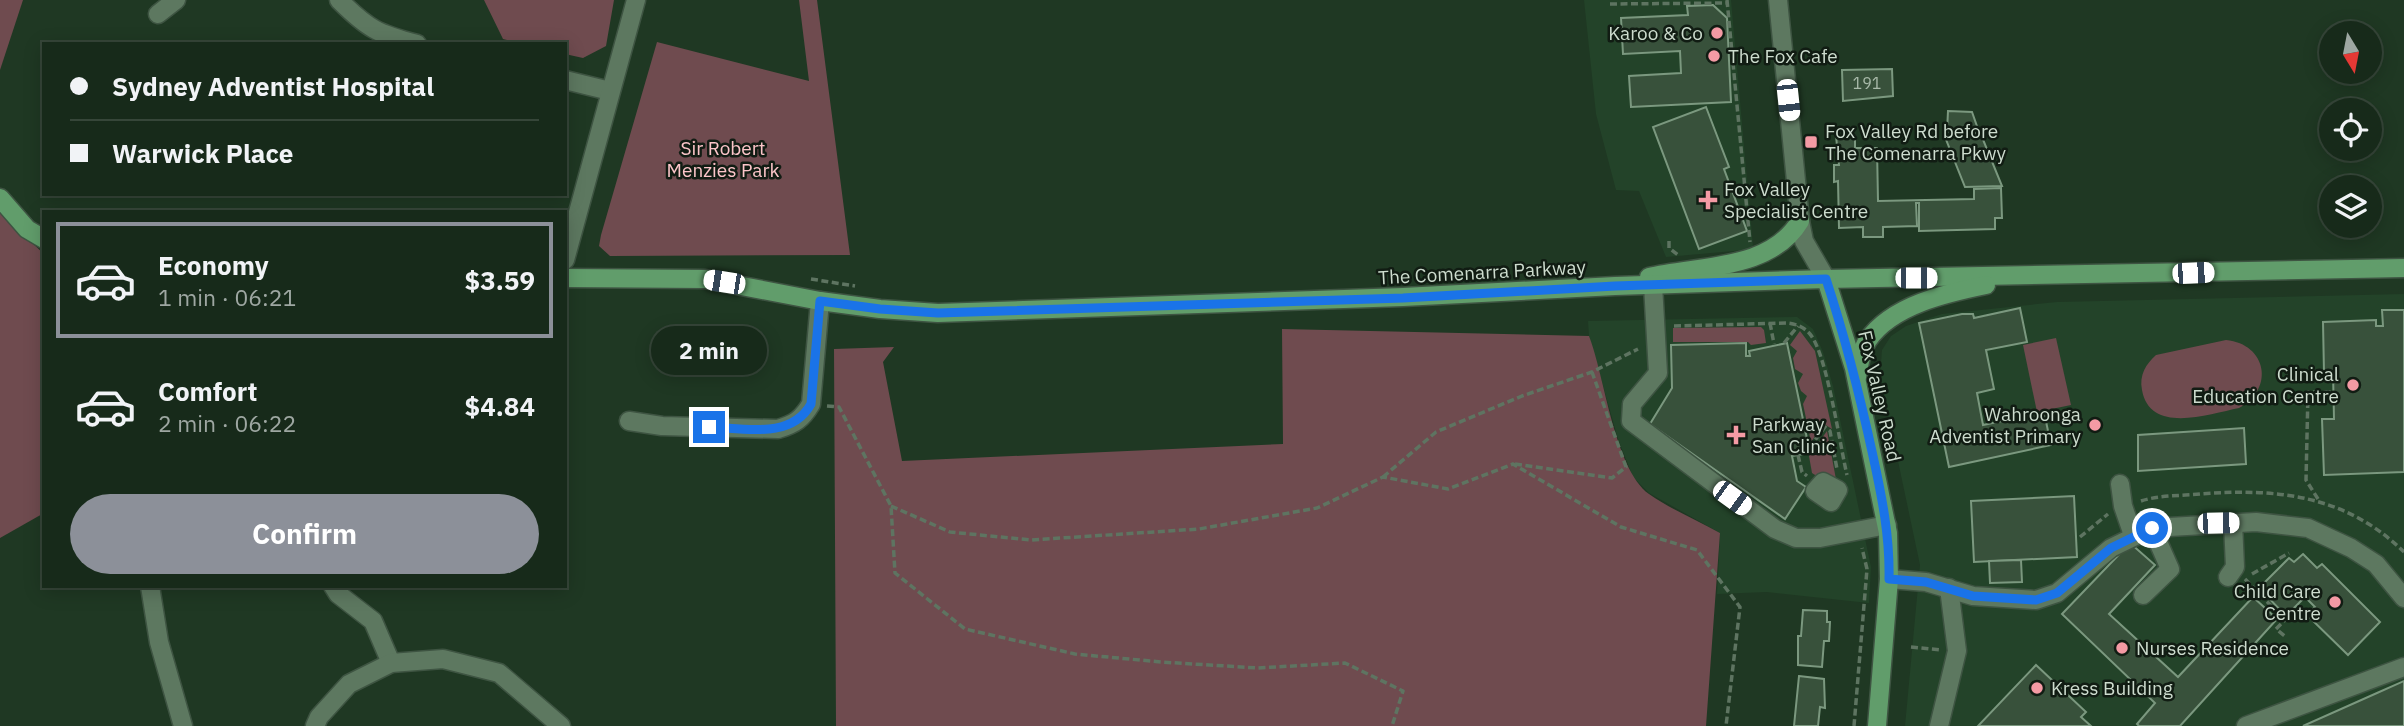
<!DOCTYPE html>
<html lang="en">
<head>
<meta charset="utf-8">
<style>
	body { margin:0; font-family:"IBM Plex Sans",sans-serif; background:#203223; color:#f1f3f6; height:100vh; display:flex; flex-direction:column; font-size:26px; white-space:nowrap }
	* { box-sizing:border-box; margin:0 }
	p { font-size:23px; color:#9ea7a2 }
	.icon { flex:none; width:38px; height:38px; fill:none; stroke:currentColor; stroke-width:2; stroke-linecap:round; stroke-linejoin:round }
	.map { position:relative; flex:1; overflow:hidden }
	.sheet { position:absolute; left:42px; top:210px; width:525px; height:378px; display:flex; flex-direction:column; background:#172a1a; border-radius:0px; box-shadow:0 4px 18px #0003,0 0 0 2px #364639 }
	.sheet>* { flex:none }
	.guide { position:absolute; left:42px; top:42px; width:525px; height:154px; border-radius:0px; box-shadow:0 4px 18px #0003,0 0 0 2px #364639; display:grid; align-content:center; height:154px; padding:0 28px; background:#172a1a }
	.needle { width:46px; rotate:170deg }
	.controls { position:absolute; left:2319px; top:21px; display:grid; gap:14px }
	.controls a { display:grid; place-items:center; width:63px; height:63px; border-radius:50%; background:#172a1a; box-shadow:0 4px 18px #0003,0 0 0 2px #364639; font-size:35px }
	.end { position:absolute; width:32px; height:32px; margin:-16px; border:9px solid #1a73e8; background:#fff; box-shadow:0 0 0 4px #fff }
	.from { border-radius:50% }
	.bubble { position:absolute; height:49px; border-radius:24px; background:#172a1a; box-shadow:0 4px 18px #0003,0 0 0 2px #364639; font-size:23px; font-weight:800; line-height:49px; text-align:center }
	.car { position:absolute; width:21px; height:42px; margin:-21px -10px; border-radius:9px; box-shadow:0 0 5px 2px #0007; background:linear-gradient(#fff 24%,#345 0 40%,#fff 0 76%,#345 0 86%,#fff 0) }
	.guide b { display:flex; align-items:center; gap:24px; height:66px; font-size:26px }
	.guide b+b { border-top:2px solid #364639 }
	.guide i { width:18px; height:18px; background:#f1f3f6 }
	ul { padding:12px 0 0; list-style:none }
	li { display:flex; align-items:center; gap:21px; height:116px; margin:0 14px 10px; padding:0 14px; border:4px solid transparent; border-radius:0px }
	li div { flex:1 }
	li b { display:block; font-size:26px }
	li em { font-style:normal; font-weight:800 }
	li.selected { border-color:#8c9099 }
	li>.icon { width:63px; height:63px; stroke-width:1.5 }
	.cta { display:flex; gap:14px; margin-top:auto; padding:14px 28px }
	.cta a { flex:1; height:80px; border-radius:42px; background:#8c9099; color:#fff; font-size:28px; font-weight:800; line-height:80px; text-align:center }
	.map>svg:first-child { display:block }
</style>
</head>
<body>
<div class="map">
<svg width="2404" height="726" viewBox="0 0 2404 726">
	<rect width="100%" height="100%" fill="#1f3823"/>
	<g fill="#234329">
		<polygon points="1584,0 1731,0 1753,246 1745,250 1666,257 1639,191 1616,190 1596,114"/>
		<polygon points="2404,294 2404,726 1905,726 1920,565 1880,376 1882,350 1891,336 1906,326 1942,314 2057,302"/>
		<polygon points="1797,317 1813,329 1823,352 1833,386 1871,567 1869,603 1767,592 1717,594 1720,533 1649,493 1633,477 1618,439 1589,336 1588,321"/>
	</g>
	<g fill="#6f4b4f">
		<polygon points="0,0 23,0 0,70"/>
		<polygon points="484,0 614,0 606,46 583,58 565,54 565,44 524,44 503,39"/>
		<polygon points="799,0 817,0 850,255 610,256 599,246 601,235 657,42 809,81"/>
		<polygon points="0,213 44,254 44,513 0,538"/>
		<polygon points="1761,327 1764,330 1766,343 1751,345 1748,342 1673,342 1673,328"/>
		<path d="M1282,329L1589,336C1605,377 1614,468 1649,494C1670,509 1697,520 1720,533L1706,726H836L834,349L894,347L883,362L902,461L1283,444Z"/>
		<polygon points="1800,331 1815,351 1832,429 1824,424 1811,442 1803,404 1807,396 1801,391 1798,383 1803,374 1795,369 1793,358 1797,351 1790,345"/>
		<polygon points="2056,338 2071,405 2037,412 2023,345"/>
		<path d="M2226,340C2267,344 2275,389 2239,408C2209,414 2150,435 2142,390C2139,375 2146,364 2156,355Z"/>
		<polygon points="1827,431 1838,490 1812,473 1809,456"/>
	</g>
	<g fill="#38513b" stroke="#7b987f" stroke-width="2">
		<polygon points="1713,5 1727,18 1731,102 1631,107 1629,76 1681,73 1680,51 1623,54 1621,18 1688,15 1687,6"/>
		<polygon points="1892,69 1893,96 1843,101 1842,70"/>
		<polygon points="1706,107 1729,167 1724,169 1747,231 1699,249 1653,127"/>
		<polygon points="1948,111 1972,112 1979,132 1976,132 1976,137 1951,137 1952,132 1947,132"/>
		<polygon points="1836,136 1855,136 1855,148 1877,148 1878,201 1974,199 1974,189 2001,188 2002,218 1995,218 1995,229 1919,231 1919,203 1916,203 1917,226 1883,227 1883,237 1863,237 1863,227 1839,228 1838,181 1834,182 1834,165 1839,165"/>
		<polygon points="1945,137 1982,137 2002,186 1965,187"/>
		<polygon points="2020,308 2027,342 1986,350 1994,389 1977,393 1983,425 2044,412 2051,445 1949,467 1919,323 1962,314 1973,314 1974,318"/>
		<polygon points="2382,310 2404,310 2404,472 2324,475 2322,419 2334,419 2333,372 2324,373 2323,322 2376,320 2376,326 2383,326"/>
		<polygon points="1746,343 1746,356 1750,356 1749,351 1787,343 1810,453 1792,456 1797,481 1806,487 1785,519 1650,424 1672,388 1671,345"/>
		<polygon points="2244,428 2246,464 2138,471 2138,435"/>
		<polygon points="2074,496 2077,557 1974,562 1971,501"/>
		<polygon points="2130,543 2155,565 2109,614 2178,677 2253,597 2277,619 2180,726 2139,726 2137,724 2155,703 2062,614"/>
		<polygon points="2303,554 2317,568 2322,564 2380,622 2348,655 2307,615 2315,607 2305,597 2286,616 2259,588 2289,558 2294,562"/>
		<polygon points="2021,560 2022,582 1990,583 1989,561"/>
		<polygon points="1803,610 1827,611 1827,622 1830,622 1829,641 1824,641 1822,667 1798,665 1798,636 1801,636"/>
		<polygon points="2036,665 2086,712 2081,717 2091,726 1978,726"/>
		<polygon points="1799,676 1824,679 1825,708 1820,707 1818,726 1794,726"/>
		<polygon points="2404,681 2404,726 2303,726 2377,693"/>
	</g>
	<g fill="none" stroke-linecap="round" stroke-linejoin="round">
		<g stroke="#3e5442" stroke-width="21">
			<g id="minor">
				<path d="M339,0C368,29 378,34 417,44"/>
				<polyline points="1778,0 1800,221 1804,241 1826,279"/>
				<polyline points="158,14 176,0"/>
				<polyline points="565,80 610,91"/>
				<polyline points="565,260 636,0"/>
				<polyline points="1653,285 1658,373 1632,404 1631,421 1775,529 1796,538 1820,538 1887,525"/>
				<path d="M629,421L662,426L778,429C795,424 802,419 811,404L820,301"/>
				<polygon points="1823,482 1838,490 1831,502 1815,491"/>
				<polyline points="2120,484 2123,506 2133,535"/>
				<polyline points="2228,577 2235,567 2233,523"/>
				<polyline points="1889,579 1926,582 1973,596 2036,600 2057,593 2111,548 2152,528 2256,522 2308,528 2351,548 2376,564 2404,598"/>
				<polyline points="150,586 159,642 183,726"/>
				<polyline points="333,586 338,594 373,621 391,663"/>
				<polyline points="2143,595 2170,569 2152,528"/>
				<polyline points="315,726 319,717 349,684 391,663 443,659 499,673 561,726"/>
				<polyline points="1939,726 1957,651 1949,588"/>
				<polyline points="2246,726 2404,667"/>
			</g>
		</g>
		<g stroke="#3e5442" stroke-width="21">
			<g id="major">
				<polyline points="0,198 27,229 44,239"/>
				<path d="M1649,277C1699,265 1770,271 1800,221"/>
				<polyline points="565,278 705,279 820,301 880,309 938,313 1403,297 1615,286 1826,279 2404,268"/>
				<polyline points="1826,279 1854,368 1888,533 1889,579 1877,726"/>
				<path d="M1857,377C1859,366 1861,350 1868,340C1892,305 1947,293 1986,285"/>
			</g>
		</g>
		<g stroke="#5e7461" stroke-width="3.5" stroke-dasharray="7 3.5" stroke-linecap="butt">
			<polyline points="1727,0 1750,242"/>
			<polyline points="1610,4 1727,3"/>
			<polyline points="1669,241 1669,248 1678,255"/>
			<polyline points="811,279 855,286"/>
			<polyline points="1770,323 1774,344"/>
			<path d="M1674,326L1787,323C1796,324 1804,327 1810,334C1827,354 1840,446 1847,475"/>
			<polyline points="1784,343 1798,326"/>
			<polyline points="827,406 839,407 891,506 895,573 965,629 1075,654 1161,662 1258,668 1345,663 1403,691 1392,726"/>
			<polyline points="1809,448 1825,427 1830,431 1837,469"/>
			<polyline points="1798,455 1802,472 1807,476"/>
			<polyline points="1515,464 1612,478 1626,467 1592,372"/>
			<polyline points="1383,477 1436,432 1522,396 1592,372 1638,349"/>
			<polyline points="2318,499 2306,480 2308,392 2334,392"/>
			<path d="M2141,501C2159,495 2180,496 2200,494C2277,488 2346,495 2404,552"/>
			<polyline points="891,506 950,532 1031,540 1199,529 1317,508 1383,477 1448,489 1513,464 1621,527 1697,550 1740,607 1726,726"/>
			<polyline points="2080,537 2108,514"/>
			<polyline points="2252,574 2289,553"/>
			<polyline points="2245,579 2285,620 2276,629 2286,637"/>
			<polyline points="1911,647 1941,650"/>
			<polyline points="1854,726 1867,569 1862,548"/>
		</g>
		<use href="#minor" stroke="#5d7860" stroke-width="18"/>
		<use href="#major" stroke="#619d6b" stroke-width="18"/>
	</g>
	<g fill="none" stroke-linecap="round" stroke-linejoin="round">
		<path stroke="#1a73e8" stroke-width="9" d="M709,427C744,428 791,440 811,404L820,301L880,309L938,313L1403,298L1615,286L1826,279C1845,337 1860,396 1873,456C1882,497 1890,537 1889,579L1926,582L1973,596L2036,600L2057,593L2111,548L2152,528"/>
	</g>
	<g fill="#f49aa4" stroke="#111c13" stroke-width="2.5">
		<circle cx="1717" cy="33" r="7"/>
		<circle cx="1714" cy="56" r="7"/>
		<rect x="1804" y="135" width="14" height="14" rx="3.5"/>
		<path d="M1704.5 189.5h7v7h7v7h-7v7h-7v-7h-7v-7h7z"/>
		<circle cx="2353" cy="385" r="7"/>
		<circle cx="2095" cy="425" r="7"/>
		<path d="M1732.5 424.5h7v7h7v7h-7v7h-7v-7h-7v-7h7z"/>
		<circle cx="2335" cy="602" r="7"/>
		<circle cx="2122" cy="648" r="7"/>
		<circle cx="2037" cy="688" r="7"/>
	</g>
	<g text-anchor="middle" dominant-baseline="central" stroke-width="5" stroke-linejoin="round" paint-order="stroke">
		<g font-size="16" fill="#a8b9a9">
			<text x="1867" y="83">191</text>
		</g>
		<g font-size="19" fill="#cddcce" stroke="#111c13" text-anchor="start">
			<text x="1703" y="33" text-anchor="end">Karoo &amp; Co</text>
			<text x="1728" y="56">The Fox Cafe</text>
			<text x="1825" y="131">Fox Valley Rd before<tspan x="1825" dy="22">The Comenarra Pkwy</tspan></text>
			<text x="1724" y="189">Fox Valley<tspan x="1724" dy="22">Specialist Centre</tspan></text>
			<text x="2339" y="374" text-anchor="end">Clinical<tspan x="2339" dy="22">Education Centre</tspan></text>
			<text x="2081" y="414" text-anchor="end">Wahroonga<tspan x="2081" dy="22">Adventist Primary</tspan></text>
			<text x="1752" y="424">Parkway<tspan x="1752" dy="22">San Clinic</tspan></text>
			<text x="2321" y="591" text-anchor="end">Child Care<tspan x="2321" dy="22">Centre</tspan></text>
			<text x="2136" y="648">Nurses Residence</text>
			<text x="2051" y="688">Kress Building</text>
		</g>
		<g font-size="19" fill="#fcc5c9" stroke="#111c13">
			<text x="723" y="148">Sir Robert<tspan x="723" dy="22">Menzies Park</tspan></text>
		</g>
		<g font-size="19" fill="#cddcce" stroke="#111c13">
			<text transform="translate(1482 272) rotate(-3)">The Comenarra Parkway</text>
			<text transform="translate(1880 396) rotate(77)">Fox Valley Road</text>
		</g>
	</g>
</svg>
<div class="controls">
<a><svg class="needle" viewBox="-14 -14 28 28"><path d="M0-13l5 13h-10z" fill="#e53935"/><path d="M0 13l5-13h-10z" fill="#9ea7a2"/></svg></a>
<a><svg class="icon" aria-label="locate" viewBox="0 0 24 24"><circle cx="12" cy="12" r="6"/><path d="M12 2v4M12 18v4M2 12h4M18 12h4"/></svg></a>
<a><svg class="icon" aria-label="layers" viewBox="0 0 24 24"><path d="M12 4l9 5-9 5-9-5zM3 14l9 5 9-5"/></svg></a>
</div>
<i class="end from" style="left:2152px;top:528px"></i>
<i class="end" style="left:709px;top:427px"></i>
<div class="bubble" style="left:651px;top:326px;width:116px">2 min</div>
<i class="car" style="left:1788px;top:100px;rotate:174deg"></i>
<i class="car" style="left:2193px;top:273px;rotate:88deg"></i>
<i class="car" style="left:1916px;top:278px;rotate:90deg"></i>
<i class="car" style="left:724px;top:282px;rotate:279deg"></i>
<i class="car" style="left:1732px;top:498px;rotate:126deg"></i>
<i class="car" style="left:2218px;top:523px;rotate:89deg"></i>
<div class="guide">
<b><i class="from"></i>Sydney Adventist Hospital</b>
<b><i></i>Warwick Place</b>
</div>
<section class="sheet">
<ul>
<li class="selected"><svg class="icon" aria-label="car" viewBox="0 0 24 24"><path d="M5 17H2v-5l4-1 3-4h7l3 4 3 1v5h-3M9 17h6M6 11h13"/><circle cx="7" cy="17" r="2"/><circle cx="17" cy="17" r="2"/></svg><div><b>Economy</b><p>1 min · 06:21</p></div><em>$3.59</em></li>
<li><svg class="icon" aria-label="car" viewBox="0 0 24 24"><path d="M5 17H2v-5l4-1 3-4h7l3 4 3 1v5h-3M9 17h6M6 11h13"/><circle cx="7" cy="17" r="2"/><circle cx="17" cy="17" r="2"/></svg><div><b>Comfort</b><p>2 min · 06:22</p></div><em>$4.84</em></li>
</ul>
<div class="cta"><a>Confirm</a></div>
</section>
</div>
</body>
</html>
